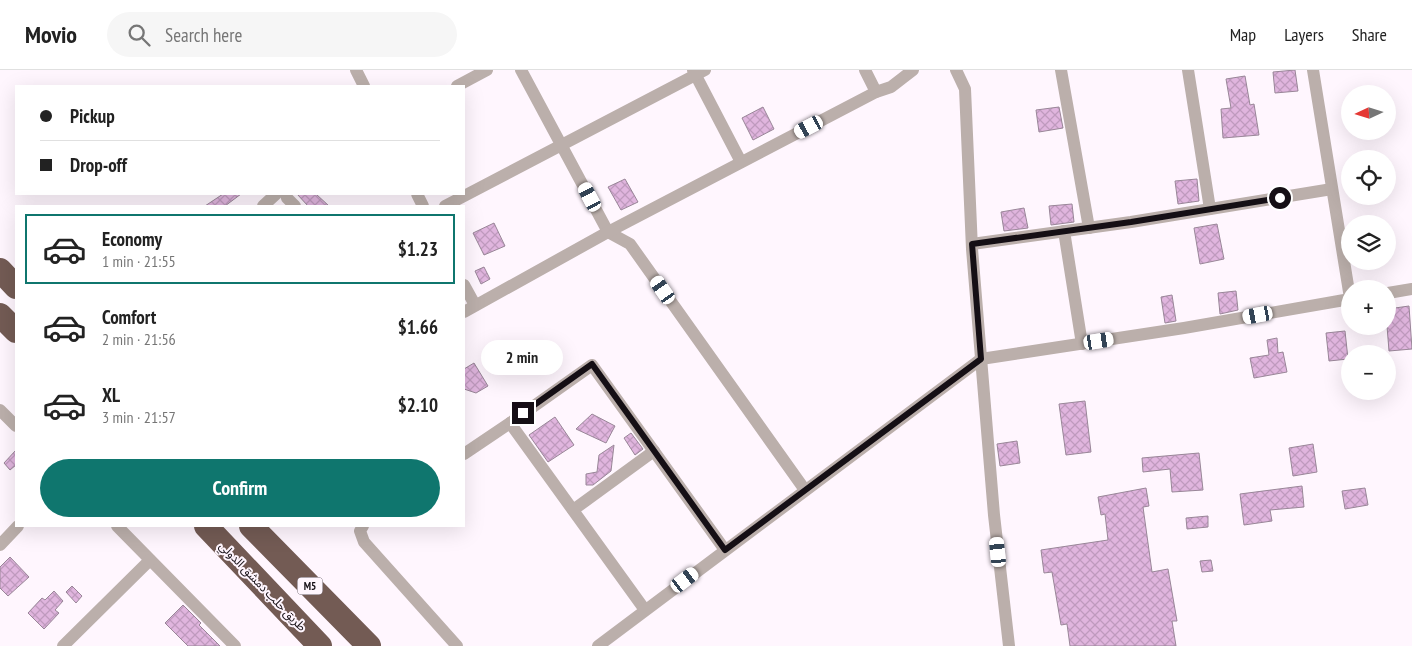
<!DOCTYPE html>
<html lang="en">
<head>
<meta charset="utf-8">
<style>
	body { margin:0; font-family:"PT Sans Narrow","Noto Sans Arabic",sans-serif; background:#f6f6f6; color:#222; height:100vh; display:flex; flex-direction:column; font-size:19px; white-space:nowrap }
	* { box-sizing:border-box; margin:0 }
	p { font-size:16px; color:#767676 }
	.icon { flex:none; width:28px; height:28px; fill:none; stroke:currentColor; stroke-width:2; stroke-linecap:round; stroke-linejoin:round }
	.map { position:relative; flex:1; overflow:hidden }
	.drawer { position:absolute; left:15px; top:135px; width:450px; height:322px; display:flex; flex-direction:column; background:#fff; border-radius:0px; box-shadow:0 5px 20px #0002 }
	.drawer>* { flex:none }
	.guide { position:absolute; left:15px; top:15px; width:450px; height:110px; border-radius:0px; box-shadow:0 5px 20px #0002; display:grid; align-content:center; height:110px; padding:0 25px; background:#fff }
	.needle { width:32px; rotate:266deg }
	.fabs { position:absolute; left:1341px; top:15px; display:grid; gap:10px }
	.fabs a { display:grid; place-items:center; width:55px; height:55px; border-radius:50%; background:#fff; box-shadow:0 5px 20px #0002; font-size:25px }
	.end { position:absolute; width:22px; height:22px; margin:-11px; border:6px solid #150f15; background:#fff; box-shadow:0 0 0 2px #fff }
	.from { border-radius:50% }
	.bubble { position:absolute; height:35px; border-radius:18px; background:#fff; box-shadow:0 5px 20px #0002; font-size:16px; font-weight:700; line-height:35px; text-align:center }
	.car { position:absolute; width:15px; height:30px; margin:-15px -8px; border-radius:6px; box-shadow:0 0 4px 1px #0007; background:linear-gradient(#fff 24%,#345 0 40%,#fff 0 76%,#345 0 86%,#fff 0) }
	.guide b { display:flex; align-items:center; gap:18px; height:48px; font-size:19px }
	.guide b+b { border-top:1px solid #e0e0e0 }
	.guide i { width:12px; height:12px; background:#222 }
	ul { padding:9px 0 0; list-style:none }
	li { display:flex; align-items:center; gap:15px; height:70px; margin:0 10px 8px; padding:0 15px; border:2px solid transparent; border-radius:0px }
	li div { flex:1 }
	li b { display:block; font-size:19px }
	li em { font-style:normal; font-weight:700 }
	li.active { border-color:#0f766e }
	li>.icon { width:45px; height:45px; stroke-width:1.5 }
	.primary-button { display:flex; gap:10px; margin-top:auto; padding:10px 25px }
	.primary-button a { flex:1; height:58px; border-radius:30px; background:#0f766e; color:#fff; font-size:20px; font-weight:700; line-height:58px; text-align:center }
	header { display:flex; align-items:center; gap:30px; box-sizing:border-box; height:70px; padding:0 25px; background:#fff; border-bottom:1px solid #e0e0e0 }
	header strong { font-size:24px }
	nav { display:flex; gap:28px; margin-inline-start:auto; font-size:18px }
	.search { width:350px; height:45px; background:#f6f6f6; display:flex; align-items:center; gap:12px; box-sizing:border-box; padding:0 18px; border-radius:28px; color:#767676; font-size:19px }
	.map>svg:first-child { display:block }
</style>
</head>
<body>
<header>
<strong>Movio</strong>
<div class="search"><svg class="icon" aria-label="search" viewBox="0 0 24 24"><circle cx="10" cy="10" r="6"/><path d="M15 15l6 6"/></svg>Search here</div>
<nav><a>Map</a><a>Layers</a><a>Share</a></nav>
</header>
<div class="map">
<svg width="1412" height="576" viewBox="0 0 1412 576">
	<defs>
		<pattern id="building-cross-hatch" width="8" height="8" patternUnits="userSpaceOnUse" patternTransform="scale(1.25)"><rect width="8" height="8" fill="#e0b5de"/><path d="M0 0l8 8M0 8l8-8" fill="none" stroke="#bf9abe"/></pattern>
	</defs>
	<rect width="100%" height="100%" fill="#fff6fe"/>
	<g fill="url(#building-cross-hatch)" stroke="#998698">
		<polygon points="1295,0 1298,21 1275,23 1273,2"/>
		<polygon points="1245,6 1250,35 1254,34 1259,65 1223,68 1221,39 1231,38 1226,9"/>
		<polygon points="763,37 774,59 753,70 742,48"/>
		<polygon points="1059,37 1063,58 1039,62 1036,40"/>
		<polygon points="625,109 638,132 621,140 608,117"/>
		<polygon points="1197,109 1199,131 1178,134 1175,111"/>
		<polygon points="223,124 241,124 225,136 205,136"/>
		<polygon points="297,124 316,124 329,136 308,136"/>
		<polygon points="1072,134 1074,152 1051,155 1049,136"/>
		<polygon points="1024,138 1028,158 1004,161 1001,142"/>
		<polygon points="494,153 505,176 484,185 473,163"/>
		<polygon points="1217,154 1224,189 1200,194 1194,158"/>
		<polygon points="484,197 490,209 481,214 475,201"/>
		<polygon points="1236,221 1238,240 1220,244 1218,223"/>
		<polygon points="1172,225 1176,251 1165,253 1161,227"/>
		<polygon points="1409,236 1412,279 1389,281 1387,256 1388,239"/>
		<polygon points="1345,261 1348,289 1329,291 1326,263"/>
		<polygon points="1277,268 1278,283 1283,282 1287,302 1254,308 1250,288 1269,285 1267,270"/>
		<polygon points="474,293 488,316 476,323 464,319 464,299"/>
		<polygon points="1085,331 1091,382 1066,385 1059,334"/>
		<polygon points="592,344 615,356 606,373 576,359"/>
		<polygon points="555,347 574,375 548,392 529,365"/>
		<polygon points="631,363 643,379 635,385 624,368"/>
		<polygon points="1017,371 1020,393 1000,396 997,374"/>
		<polygon points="1313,374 1317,402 1293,406 1289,378"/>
		<polygon points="614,375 611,401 593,415 586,415 586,404 597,402 599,385"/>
		<polygon points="16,380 16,395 10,400 4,393"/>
		<polygon points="1199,383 1203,420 1172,422 1170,399 1143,402 1142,388"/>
		<polygon points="1302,416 1304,437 1270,440 1272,451 1244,455 1240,424"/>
		<polygon points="1146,418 1149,436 1143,437 1152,502 1168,499 1177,551 1172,551 1176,576 1070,576 1067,554 1061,555 1052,502 1044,503 1041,480 1108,470 1105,444 1101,445 1098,427"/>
		<polygon points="1365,418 1368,435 1345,439 1342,421"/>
		<polygon points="1208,446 1208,457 1187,459 1186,448"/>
		<polygon points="10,487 29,507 8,526 0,518 0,497"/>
		<polygon points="1211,490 1213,501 1202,502 1200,491"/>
		<polygon points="72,516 82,526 76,533 66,522"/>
		<polygon points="54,521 63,531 55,540 59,543 44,559 28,543 42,528 45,530"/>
		<polygon points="183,535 201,553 199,555 220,576 188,576 165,553"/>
	</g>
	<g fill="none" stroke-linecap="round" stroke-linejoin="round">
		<g stroke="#bbafab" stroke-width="12">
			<polyline points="356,0 364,16"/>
			<polyline points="521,0 608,162 630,174 805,420"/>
			<polyline points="693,0 741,92"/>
			<polyline points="865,0 876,22"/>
			<polyline points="956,0 965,19 972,179 994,445 1009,576"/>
			<polyline points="1061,0 1089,158"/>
			<polyline points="1188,0 1210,139"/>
			<polyline points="1313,0 1350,228"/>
			<polyline points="457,16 487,0"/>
			<polyline points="286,124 287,128 295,136"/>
			<polyline points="417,124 423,136"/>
			<polyline points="263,136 276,124"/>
			<polyline points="445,136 705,0"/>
			<polyline points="1064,161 1082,274"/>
			<polyline points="972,174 1131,152 1332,119"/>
			<polyline points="464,215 475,235"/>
			<polyline points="1388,223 1412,219"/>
			<polyline points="464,242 608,162 876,22 891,17 913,0"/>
			<polyline points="0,340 16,356"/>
			<polyline points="464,384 510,353"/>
			<polyline points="573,440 654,381"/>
			<polyline points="117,456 235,576"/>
			<polyline points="363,456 360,461 364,472 457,576"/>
			<polyline points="0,475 18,456"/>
			<polyline points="645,540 510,353 592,295 725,480"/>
			<polyline points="63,576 150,490"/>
			<polyline points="598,576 981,289 1184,258 1350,229"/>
		</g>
		<g stroke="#735b54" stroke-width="24">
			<polyline points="0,200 16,217"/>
			<polyline points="0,245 16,261"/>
			<polyline points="206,456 320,576"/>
			<polyline points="251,456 369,576"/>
		</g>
	</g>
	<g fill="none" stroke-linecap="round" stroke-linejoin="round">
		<polyline stroke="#150f15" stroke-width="6" points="523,343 592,294 725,480 981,289 972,174 1131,152 1280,128"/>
	</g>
	<g text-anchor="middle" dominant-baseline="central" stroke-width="4" stroke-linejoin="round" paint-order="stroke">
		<rect fill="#fff6fe" stroke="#5b545b" stroke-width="1" x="297.5" y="507.5" width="25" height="17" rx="4"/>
		<g font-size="11" font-weight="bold" fill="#150f15">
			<text x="310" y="516">M5</text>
		</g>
		<g font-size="12" fill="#150f15" stroke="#fff6fe">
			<text transform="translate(263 516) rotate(46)">طريق حلب دمشق الدولي</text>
		</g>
	</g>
</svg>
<div class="fabs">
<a><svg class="needle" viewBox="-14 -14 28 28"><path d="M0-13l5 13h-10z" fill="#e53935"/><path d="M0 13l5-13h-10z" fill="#767676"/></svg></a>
<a><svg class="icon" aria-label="locate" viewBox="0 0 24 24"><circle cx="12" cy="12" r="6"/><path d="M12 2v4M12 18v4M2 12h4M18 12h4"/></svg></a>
<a><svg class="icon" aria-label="layers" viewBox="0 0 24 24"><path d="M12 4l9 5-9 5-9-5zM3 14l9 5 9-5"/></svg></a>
<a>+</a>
<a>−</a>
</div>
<i class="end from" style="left:1280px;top:128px"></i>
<i class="end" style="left:523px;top:343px"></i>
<div class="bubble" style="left:481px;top:270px;width:82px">2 min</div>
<i class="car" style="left:809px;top:57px;rotate:242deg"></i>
<i class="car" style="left:590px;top:127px;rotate:332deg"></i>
<i class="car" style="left:663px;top:220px;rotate:325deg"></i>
<i class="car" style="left:1258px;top:245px;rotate:260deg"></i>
<i class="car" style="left:1099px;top:271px;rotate:81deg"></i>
<i class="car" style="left:998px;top:482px;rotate:354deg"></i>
<i class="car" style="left:685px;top:510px;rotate:53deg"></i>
<div class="guide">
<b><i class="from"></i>Pickup</b>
<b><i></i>Drop-off</b>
</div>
<section class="drawer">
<ul>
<li class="active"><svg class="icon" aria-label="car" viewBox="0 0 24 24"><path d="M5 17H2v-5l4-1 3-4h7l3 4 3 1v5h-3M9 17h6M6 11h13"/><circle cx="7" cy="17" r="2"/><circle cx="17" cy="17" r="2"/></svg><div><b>Economy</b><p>1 min · 21:55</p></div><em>$1.23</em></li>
<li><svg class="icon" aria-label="car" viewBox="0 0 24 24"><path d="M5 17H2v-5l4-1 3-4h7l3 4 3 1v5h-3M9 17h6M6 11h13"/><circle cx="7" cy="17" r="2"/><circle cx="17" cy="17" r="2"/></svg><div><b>Comfort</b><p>2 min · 21:56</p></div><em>$1.66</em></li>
<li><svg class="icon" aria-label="car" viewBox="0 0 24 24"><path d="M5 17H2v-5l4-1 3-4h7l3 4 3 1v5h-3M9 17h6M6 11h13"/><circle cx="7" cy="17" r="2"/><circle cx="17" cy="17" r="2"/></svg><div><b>XL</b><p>3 min · 21:57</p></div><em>$2.10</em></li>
</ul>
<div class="primary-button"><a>Confirm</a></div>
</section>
</div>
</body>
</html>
